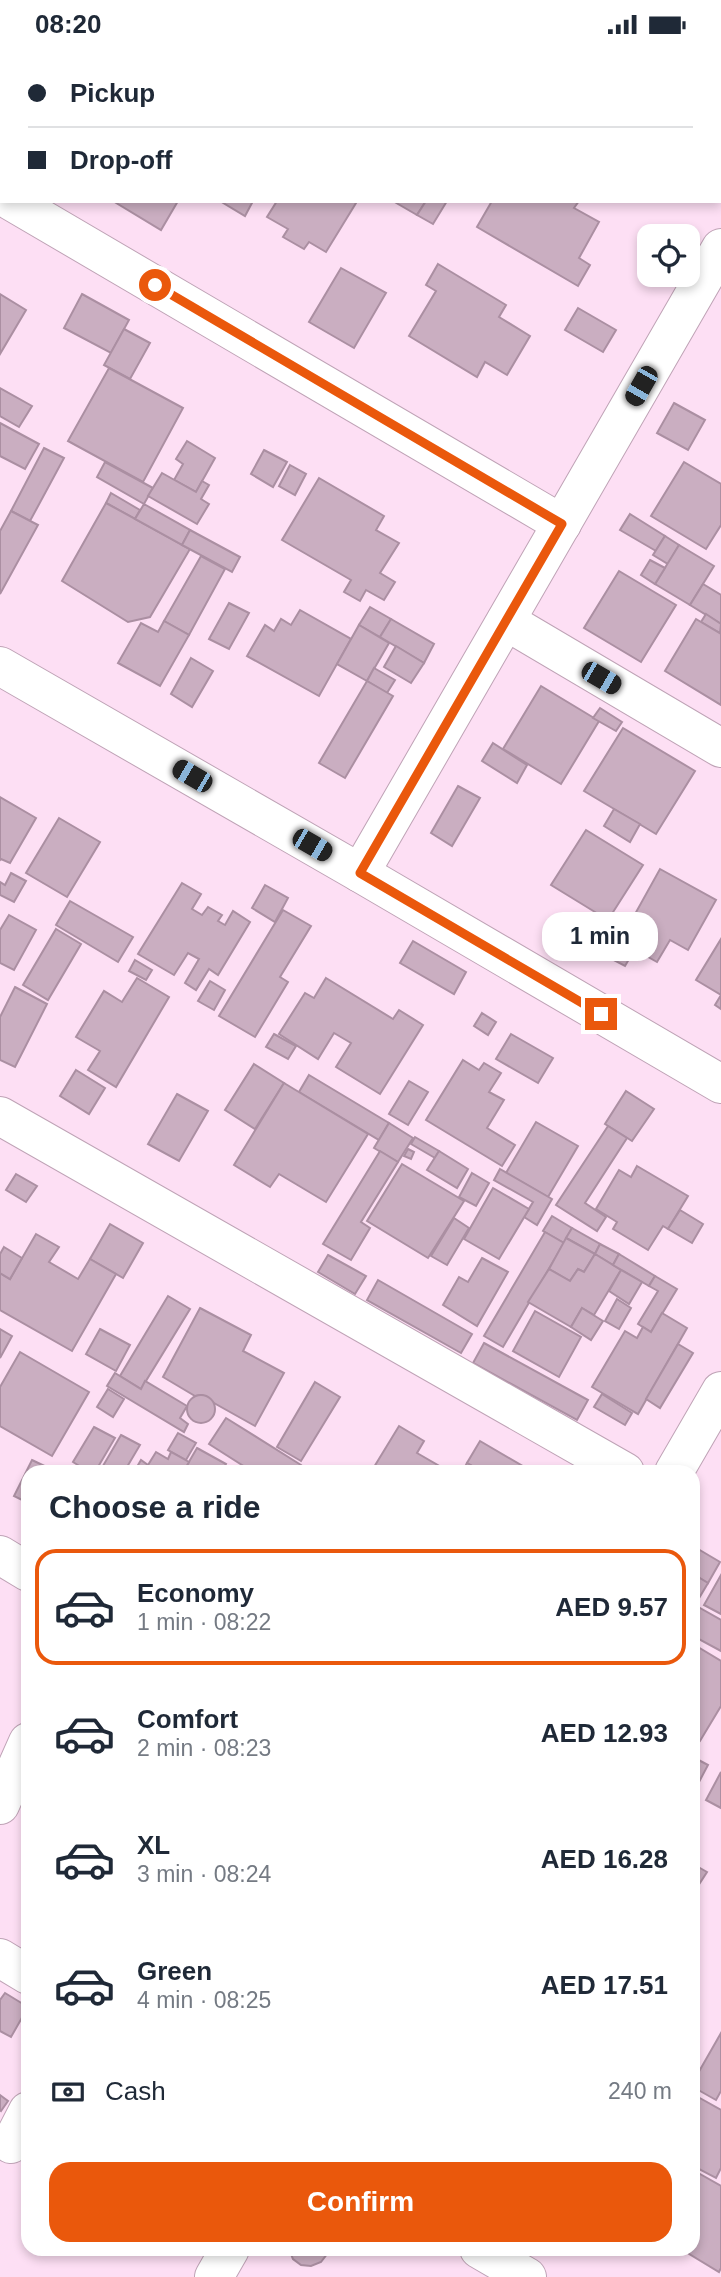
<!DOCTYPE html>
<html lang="en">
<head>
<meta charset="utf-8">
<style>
	body { margin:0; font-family:Arial,sans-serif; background:#f2f2f3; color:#1f2937; height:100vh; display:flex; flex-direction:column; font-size:26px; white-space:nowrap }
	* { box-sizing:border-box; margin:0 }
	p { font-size:23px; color:#747a83 }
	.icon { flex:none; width:38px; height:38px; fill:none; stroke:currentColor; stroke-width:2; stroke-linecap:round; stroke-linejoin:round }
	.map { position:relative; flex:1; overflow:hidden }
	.panel { position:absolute; left:21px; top:1416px; width:679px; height:791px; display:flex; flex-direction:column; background:#fff; border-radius:21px; box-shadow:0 4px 10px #0003 }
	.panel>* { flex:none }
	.banner { position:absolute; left:0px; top:0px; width:721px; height:154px; box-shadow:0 4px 10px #0003; display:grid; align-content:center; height:154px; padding:0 28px; background:#fff }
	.fabs { position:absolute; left:637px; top:175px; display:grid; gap:14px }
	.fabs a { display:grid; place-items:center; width:63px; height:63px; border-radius:14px; background:#fff; box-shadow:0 4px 10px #0003; font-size:35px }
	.end { position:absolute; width:32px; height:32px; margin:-16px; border:9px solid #ea580c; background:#fff; box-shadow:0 0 0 4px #fff }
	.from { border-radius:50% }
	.bubble { position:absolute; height:49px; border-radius:21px; background:#fff; box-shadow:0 4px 10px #0003; font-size:23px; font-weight:700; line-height:49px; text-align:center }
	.car { position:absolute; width:21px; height:42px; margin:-21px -10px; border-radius:9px; box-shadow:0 0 5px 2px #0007; background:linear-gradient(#222 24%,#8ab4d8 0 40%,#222 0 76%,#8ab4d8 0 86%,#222 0) }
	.banner b { display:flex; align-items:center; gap:24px; height:66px; font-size:26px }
	.banner b+b { border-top:2px solid #e0e1e3 }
	.banner i { width:18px; height:18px; background:#1f2937 }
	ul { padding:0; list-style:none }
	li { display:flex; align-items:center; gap:21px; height:116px; margin:0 14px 10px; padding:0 14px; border:4px solid transparent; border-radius:21px }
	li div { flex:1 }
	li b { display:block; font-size:26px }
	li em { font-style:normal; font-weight:700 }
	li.current { border-color:#ea580c }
	li>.icon { width:63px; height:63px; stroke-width:1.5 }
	h2 { padding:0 28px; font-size:32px; line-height:84px }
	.pay { display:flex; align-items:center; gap:18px; height:77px; padding:0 28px; font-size:26px }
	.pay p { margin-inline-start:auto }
	.primary-button { display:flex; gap:14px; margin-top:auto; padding:14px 28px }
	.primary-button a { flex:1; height:80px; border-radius:21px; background:#ea580c; color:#fff; font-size:28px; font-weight:700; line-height:80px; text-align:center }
	.status { display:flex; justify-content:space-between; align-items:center; height:49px; padding:0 35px; background:#fff; direction:ltr }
	.status svg { height:19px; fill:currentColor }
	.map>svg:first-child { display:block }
</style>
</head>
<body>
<div class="status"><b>08:20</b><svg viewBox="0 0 49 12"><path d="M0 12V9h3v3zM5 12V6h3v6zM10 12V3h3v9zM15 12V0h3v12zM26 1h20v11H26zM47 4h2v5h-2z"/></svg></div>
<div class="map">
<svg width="721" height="2228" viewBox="0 0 721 2228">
	<rect width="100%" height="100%" fill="#fddff4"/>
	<g fill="#caaec1" stroke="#ab8fa2" stroke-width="2">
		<polygon points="0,0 36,0 35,2 2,2 2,37 0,36"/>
		<polygon points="130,0 169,0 172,2 133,2"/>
		<polygon points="177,0 266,0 265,2 176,2"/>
		<polygon points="282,0 321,0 324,2 281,2"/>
		<polygon points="352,0 385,0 384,2"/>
		<polygon points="385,0 438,0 441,2 384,2"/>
		<polygon points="640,0 671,0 670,2 639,2"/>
		<polygon points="2,47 2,90 0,89 0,50"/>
		<polygon points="113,152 178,152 161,181"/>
		<polygon points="220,152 253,152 245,167"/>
		<polygon points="277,152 353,152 356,154 326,203 309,193 304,200 283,188 288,180 267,168"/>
		<polygon points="393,152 426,152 417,166"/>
		<polygon points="426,152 447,152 433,175 417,166"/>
		<polygon points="492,152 579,152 574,159 599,173 579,209 590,216 578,237 477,178"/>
		<polygon points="438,215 506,256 499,268 530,287 507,326 485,313 477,328 409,287 436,242 426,236"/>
		<polygon points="341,219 386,244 354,299 309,273"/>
		<polygon points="0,245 26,261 0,305"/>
		<polygon points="82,245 129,271 111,304 64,279"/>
		<polygon points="578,259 616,281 603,303 565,281"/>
		<polygon points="124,280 150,294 130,330 104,316"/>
		<polygon points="109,319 183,359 143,433 68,392"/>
		<polygon points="0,339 32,357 19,378 0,367"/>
		<polygon points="674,354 705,371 688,401 657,384"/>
		<polygon points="0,374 39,395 25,420 0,407"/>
		<polygon points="187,392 215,409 196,443 174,431 183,415 176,410"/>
		<polygon points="44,399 64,409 30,472 11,462"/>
		<polygon points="264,401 287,413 273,438 251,425"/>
		<polygon points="105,413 153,439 144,455 97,428"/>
		<polygon points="684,413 721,435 721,476 706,500 651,467"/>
		<polygon points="290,416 306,425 295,446 279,437"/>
		<polygon points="162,424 196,443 202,432 209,436 201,450 209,455 197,475 148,447"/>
		<polygon points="319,429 384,467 376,481 399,494 380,524 395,533 384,551 366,541 360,552 344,543 351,531 282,491"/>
		<polygon points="111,444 140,461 135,470 106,454"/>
		<polygon points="106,454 190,500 150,568 128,573 62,532"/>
		<polygon points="144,455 190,481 182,496 135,470"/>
		<polygon points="11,462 38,476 0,545 0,482"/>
		<polygon points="630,465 665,487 656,502 620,481"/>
		<polygon points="190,481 240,508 232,523 182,496"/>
		<polygon points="665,487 679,496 668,515 653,506"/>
		<polygon points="679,496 714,517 690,556 655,535"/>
		<polygon points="201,507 225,520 189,586 164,572"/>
		<polygon points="650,511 665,519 655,535 641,526"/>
		<polygon points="619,522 676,556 641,613 584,579"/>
		<polygon points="703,535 721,546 721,575 690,556"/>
		<polygon points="229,554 249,564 229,600 209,590"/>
		<polygon points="370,558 391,570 380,588 359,576"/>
		<polygon points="300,561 351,590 319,647 247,607 265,576 274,582 281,570 291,576"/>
		<polygon points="706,565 721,575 720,584 701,573"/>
		<polygon points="391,570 434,595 424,614 380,588"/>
		<polygon points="696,570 721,585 721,656 665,622"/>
		<polygon points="164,572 189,586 160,637 118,614 141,574 158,583"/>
		<polygon points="359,576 389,594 367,632 337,615"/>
		<polygon points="396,597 424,614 411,634 384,618"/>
		<polygon points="191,609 213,622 192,658 171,645"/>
		<polygon points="374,619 395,631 387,644 367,632"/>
		<polygon points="367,632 393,647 345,729 319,714"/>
		<polygon points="541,637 599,672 561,735 503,700"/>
		<polygon points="600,659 622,673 616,682 593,669"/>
		<polygon points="623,679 695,722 656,785 584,742"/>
		<polygon points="493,694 527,716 517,734 482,712"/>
		<polygon points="458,737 480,749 452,797 431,784"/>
		<polygon points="0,748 36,769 10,814 1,810 0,811"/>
		<polygon points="614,760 640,775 630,793 604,777"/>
		<polygon points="59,769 100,793 67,848 26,824"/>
		<polygon points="586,781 643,816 608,871 551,836"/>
		<polygon points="660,820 716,851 688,901 670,891 657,913 620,892"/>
		<polygon points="11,824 26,832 14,853 0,846 0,833 5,836"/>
		<polygon points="182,834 201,845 192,860 202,866 208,858 222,866 218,872 225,876 233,862 250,873 218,926 209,920 196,941 185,934 199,910 188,904 174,926 138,905"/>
		<polygon points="265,836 288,849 275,873 252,859"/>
		<polygon points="70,852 133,888 118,913 56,876"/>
		<polygon points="283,861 311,877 280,928 288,933 255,988 219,967"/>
		<polygon points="9,866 36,881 14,921 0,914 0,881"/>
		<polygon points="56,880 81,895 48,951 23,936"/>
		<polygon points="721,890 721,960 715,956 721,946 696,931"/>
		<polygon points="413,892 466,923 454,945 400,914"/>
		<polygon points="620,892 635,900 625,917 610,909"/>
		<polygon points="135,911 152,921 146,931 129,922"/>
		<polygon points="137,929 169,948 116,1038 88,1021 100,1002 76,988 104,942 122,953"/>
		<polygon points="326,929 393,970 399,961 423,976 380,1045 336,1018 351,994 334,984 318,1010 279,985 305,944 314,949"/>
		<polygon points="210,932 225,941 214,961 198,952"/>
		<polygon points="15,938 47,955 15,1018 0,1011 0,968"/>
		<polygon points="482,964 496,973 488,986 474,977"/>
		<polygon points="274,985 296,997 288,1010 266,998"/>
		<polygon points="511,985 553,1009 538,1034 496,1010"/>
		<polygon points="463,1011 479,1021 484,1014 501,1024 489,1043 504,1051 487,1079 515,1096 502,1117 426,1071"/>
		<polygon points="254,1015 284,1034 255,1080 225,1061"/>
		<polygon points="76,1021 105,1039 89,1065 60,1047"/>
		<polygon points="309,1026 389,1074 379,1091 299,1043"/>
		<polygon points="409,1032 428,1043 408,1076 389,1065"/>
		<polygon points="284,1034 368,1085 326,1153 279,1125 270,1138 234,1116"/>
		<polygon points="626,1042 654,1060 632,1092 605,1075"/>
		<polygon points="177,1045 208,1062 179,1112 148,1095"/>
		<polygon points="536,1073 578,1097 548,1148 506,1124"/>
		<polygon points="389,1074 413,1089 398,1113 374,1099"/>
		<polygon points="608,1077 627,1089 585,1154 606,1168 597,1182 556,1156"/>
		<polygon points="415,1088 439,1102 435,1109 411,1095"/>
		<polygon points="408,1100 414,1103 411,1110 404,1107"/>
		<polygon points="380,1102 398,1113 361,1173 370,1179 351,1211 323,1195"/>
		<polygon points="439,1102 468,1120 457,1139 427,1121"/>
		<polygon points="402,1115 464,1152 428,1209 367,1172"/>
		<polygon points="637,1117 688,1147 668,1180 663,1177 648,1201 613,1180 617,1173 596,1160 619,1121 631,1128"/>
		<polygon points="500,1120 552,1150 537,1176 524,1168 533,1153 494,1131"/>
		<polygon points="472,1124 489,1134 476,1157 459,1148"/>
		<polygon points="16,1125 37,1137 26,1153 6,1141"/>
		<polygon points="493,1139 529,1160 499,1210 464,1190"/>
		<polygon points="680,1161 703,1175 692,1194 668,1180"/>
		<polygon points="552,1167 572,1179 564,1194 543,1182"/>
		<polygon points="454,1169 469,1179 447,1216 431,1207"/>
		<polygon points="110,1175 143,1194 123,1229 90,1210"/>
		<polygon points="572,1179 600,1195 595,1205 566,1189"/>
		<polygon points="545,1183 564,1194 503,1298 484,1287"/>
		<polygon points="36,1185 59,1198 49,1213 78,1230 90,1210 116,1225 72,1302 0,1261 0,1224 10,1230"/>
		<polygon points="566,1189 595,1205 584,1223 578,1220 570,1232 549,1220"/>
		<polygon points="600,1195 619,1205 613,1216 595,1205"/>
		<polygon points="4,1198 22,1209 10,1230 0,1224 0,1205"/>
		<polygon points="595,1205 621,1221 594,1266 582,1259 571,1278 528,1253 549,1220 570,1232 578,1220 584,1223"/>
		<polygon points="619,1205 655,1227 649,1237 613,1216"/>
		<polygon points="328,1206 366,1227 355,1245 318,1223"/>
		<polygon points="482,1209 508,1223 477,1277 443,1256 459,1228 468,1233"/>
		<polygon points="621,1221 642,1233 629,1255 609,1242"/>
		<polygon points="655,1227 677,1240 651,1283 638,1275 658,1242 649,1237"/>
		<polygon points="378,1231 472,1285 461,1304 367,1251"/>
		<polygon points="168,1247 190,1260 141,1340 120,1327"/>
		<polygon points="617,1250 631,1259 619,1280 605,1272"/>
		<polygon points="200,1259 251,1286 243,1302 284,1324 255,1377 214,1354 209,1349 202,1346 195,1347 163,1328"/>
		<polygon points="582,1259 603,1272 591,1291 571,1278"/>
		<polygon points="535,1262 581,1288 559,1328 513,1302"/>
		<polygon points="662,1264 687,1279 638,1365 592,1338 625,1282 637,1289 643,1278 651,1283"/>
		<polygon points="0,1280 12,1287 0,1309"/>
		<polygon points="100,1280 130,1296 116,1322 86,1305"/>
		<polygon points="484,1294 588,1351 577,1371 473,1314"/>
		<polygon points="678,1295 693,1304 660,1359 646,1350"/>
		<polygon points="20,1303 89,1343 52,1407 0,1377 0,1338"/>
		<polygon points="115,1324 141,1340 145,1332 187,1357 180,1369 188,1375 184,1383 107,1337"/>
		<polygon points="315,1333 340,1348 301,1412 277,1398"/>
		<polygon points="108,1340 124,1350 113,1368 97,1358"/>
		<polygon points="602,1345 632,1364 625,1376 594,1358"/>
		<circle cx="201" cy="1360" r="14"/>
		<polygon points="226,1369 301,1416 297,1423 253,1423 209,1395"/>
		<polygon points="399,1377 424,1392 417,1404 441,1418 439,1423 371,1423"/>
		<polygon points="94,1378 115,1389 95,1423 89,1423 73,1413"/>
		<polygon points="178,1384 196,1394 186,1411 168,1401"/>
		<polygon points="121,1386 140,1396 124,1423 101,1423 100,1422"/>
		<polygon points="480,1392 533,1423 483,1423 467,1414"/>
		<polygon points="197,1399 226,1415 222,1423 183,1423"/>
		<polygon points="156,1403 168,1410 171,1403 189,1413 183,1423 134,1423 141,1411 148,1416"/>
		<polygon points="32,1411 57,1423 28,1423 28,1454 14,1447"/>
		<polygon points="467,1414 483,1423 462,1423"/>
		<polygon points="693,1497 720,1513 708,1534 693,1525"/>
		<polygon points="693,1525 708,1534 695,1556 693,1555"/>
		<polygon points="721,1526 721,1565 704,1556"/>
		<polygon points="693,1555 721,1571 721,1602 693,1587"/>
		<polygon points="693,1595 721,1612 721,1657 700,1692 693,1688"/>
		<polygon points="693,1708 708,1716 699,1733 693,1729"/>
		<polygon points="721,1723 721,1759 706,1751"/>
		<polygon points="693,1815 707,1823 696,1840 693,1839"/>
		<polygon points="5,1944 28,1958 11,1988 0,1982 0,1951"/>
		<polygon points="721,1984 721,2042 716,2051 693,2038 693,2033"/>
		<polygon points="0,2046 8,2052 1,2062 0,2061"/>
		<polygon points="698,2048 721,2061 721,2119 716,2129 693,2117 693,2057"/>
		<polygon points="693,2121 721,2137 721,2219 719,2223 681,2200 693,2200"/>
		<polygon points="289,2200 328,2200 327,2205 321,2213 311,2217 301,2216 293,2210"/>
	</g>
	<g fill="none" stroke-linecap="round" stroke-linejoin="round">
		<g stroke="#bfa3b6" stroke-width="40">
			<g id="minor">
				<polyline points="518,0 521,2"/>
				<polyline points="719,113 721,114"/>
				<polyline points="11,152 562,475"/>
				<polyline points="506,572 721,699"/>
				<polyline points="0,617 360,824 721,1035"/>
				<polyline points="360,824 721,199"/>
				<polyline points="0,1067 625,1423"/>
				<polyline points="674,1423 721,1342"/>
				<polyline points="0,1506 28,1523"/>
				<polyline points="0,1756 28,1693"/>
				<polyline points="0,1909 28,1926"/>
				<polyline points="11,2095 28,2062"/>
				<polyline points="479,2200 527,2228"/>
				<polyline points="214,2228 230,2200"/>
			</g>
		</g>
		<use href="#minor" stroke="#fff" stroke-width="38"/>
	</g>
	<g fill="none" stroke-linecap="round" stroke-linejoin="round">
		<polyline stroke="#ea580c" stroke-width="9" points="155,236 562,475 360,824 601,965"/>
	</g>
</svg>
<div class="fabs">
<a><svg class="icon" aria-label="locate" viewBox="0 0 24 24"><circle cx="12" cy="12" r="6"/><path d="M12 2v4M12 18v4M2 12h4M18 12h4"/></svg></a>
</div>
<i class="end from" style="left:155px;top:236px"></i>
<i class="end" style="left:601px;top:965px"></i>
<div class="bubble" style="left:542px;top:863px;width:116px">1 min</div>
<i class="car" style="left:641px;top:337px;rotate:210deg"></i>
<i class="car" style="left:601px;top:629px;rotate:120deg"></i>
<i class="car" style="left:192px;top:727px;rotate:300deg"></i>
<i class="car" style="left:312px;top:796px;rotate:120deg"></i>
<div class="banner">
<b><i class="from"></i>Pickup</b>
<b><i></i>Drop-off</b>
</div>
<section class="panel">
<h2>Choose a ride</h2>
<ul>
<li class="current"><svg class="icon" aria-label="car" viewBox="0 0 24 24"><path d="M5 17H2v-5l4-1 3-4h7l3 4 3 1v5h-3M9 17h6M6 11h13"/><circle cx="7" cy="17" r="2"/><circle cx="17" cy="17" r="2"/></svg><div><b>Economy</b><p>1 min · 08:22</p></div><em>AED 9.57</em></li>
<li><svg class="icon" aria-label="car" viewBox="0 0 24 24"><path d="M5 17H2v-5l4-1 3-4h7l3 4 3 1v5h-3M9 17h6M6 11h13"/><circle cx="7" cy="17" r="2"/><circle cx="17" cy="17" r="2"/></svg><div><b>Comfort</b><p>2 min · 08:23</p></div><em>AED 12.93</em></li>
<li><svg class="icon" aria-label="car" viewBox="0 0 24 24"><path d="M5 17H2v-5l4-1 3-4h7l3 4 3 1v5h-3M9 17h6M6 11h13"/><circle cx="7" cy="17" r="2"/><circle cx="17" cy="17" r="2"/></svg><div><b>XL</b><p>3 min · 08:24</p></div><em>AED 16.28</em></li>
<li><svg class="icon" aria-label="car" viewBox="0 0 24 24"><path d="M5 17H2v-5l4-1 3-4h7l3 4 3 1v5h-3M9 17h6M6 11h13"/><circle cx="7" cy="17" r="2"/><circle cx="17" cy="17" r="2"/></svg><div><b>Green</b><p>4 min · 08:25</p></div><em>AED 17.51</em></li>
</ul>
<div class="pay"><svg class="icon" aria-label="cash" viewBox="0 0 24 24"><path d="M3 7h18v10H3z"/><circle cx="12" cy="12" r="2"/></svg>Cash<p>240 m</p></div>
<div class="primary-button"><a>Confirm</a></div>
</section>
</div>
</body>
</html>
